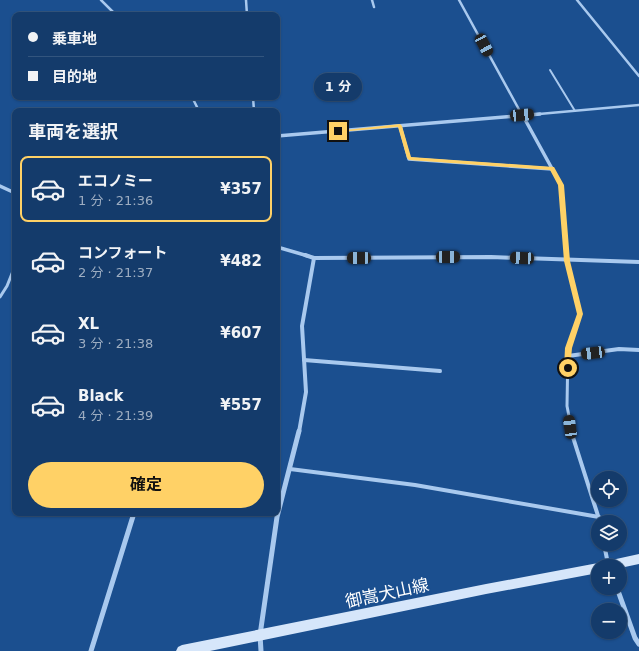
<!DOCTYPE html>
<html lang="ja">
<head>
<meta charset="utf-8">
<style>
	body { margin:0; font-family:"DejaVu Sans","Noto Sans JP",sans-serif; background:#1d4271; color:#f1f3f6; height:100vh; display:flex; flex-direction:column; font-size:15px; white-space:nowrap }
	* { box-sizing:border-box; margin:0 }
	p { font-size:13px; color:#9dadc1 }
	.icon { flex:none; width:22px; height:22px; fill:none; stroke:currentColor; stroke-width:2; stroke-linecap:round; stroke-linejoin:round }
	.map { position:relative; flex:1; overflow:hidden }
	.side { position:absolute; left:12px; top:108px; width:268px; height:408px; display:flex; flex-direction:column; background:#143b6b; border-radius:8px; box-shadow:0 1px 3px #0004,0 0 0 1px #33557e }
	.side>* { flex:none }
	.hud { position:absolute; left:12px; top:12px; width:268px; height:88px; border-radius:8px; box-shadow:0 1px 3px #0004,0 0 0 1px #33557e; display:grid; align-content:center; height:88px; padding:0 16px; background:#143b6b }
	.buttons { position:absolute; left:591px; top:471px; display:grid; gap:8px }
	.buttons a { display:grid; place-items:center; width:36px; height:36px; border-radius:50%; background:#143b6b; box-shadow:0 1px 3px #0004,0 0 0 1px #33557e; font-size:20px }
	.end { position:absolute; width:18px; height:18px; margin:-9px; border:5px solid #ffd166; background:#111; box-shadow:0 0 0 2px #111 }
	.from { border-radius:50% }
	.bubble { position:absolute; height:28px; border-radius:14px; background:#143b6b; box-shadow:0 1px 3px #0004,0 0 0 1px #33557e; font-size:13px; font-weight:700; line-height:28px; text-align:center }
	.car { position:absolute; width:12px; height:24px; margin:-12px -6px; border-radius:5px; box-shadow:0 0 3px 1px #0007; background:linear-gradient(#222 24%,#8ab4d8 0 40%,#222 0 76%,#8ab4d8 0 86%,#222 0) }
	.hud b { display:flex; align-items:center; gap:14px; height:38px; font-size:15px }
	.hud b+b { border-top:1px solid #33557e }
	.hud i { width:10px; height:10px; background:#f1f3f6 }
	ul { padding:0; list-style:none }
	li { display:flex; align-items:center; gap:12px; height:66px; margin:0 8px 6px; padding:0 8px; border:2px solid transparent; border-radius:8px }
	li div { flex:1 }
	li b { display:block; font-size:15px }
	li em { font-style:normal; font-weight:700 }
	li.current { border-color:#ffd166 }
	li>.icon { width:36px; height:36px; stroke-width:1.5 }
	h2 { padding:0 16px; font-size:18px; line-height:48px }
	.primary-button { display:flex; gap:8px; margin-top:auto; padding:8px 16px }
	.primary-button a { flex:1; height:46px; border-radius:24px; background:#ffd166; color:#111; font-size:16px; font-weight:700; line-height:46px; text-align:center }
	.map>svg:first-child { display:block }
</style>
</head>
<body>
<div class="map">
<svg width="639" height="651" viewBox="0 0 639 651">
	<rect width="100%" height="100%" fill="#1b4f8f"/>
	<g fill="none" stroke-linecap="round" stroke-linejoin="round">
		<polyline stroke="#a9c9ee" stroke-width="2" points="550,70 575,111"/>
		<g stroke="#a9c9ee" stroke-width="3">
			<polyline points="567,261 580,314 568,347 567,406 572,432"/>
			<polyline points="0,297 7,286 15,266"/>
		</g>
		<g stroke="#a9c9ee" stroke-width="4">
			<polyline points="571,431 600,522"/>
			<polyline points="290,469 415,485 599,517"/>
			<polyline points="604,544 608,564"/>
		</g>
		<g stroke="#a9c9ee" stroke-width="2.5">
			<polyline points="101,0 116,15"/>
			<polyline points="246,0 247,15"/>
			<polyline points="372,0 374,7"/>
			<polyline points="459,0 522,115"/>
			<polyline points="577,0 639,76"/>
			<polyline points="192,97 199,111"/>
			<polyline points="253,97 254,111"/>
			<polyline points="528,115 639,105"/>
		</g>
		<g stroke="#a9c9ee" stroke-width="3.5">
			<polyline points="522,114 561,185 567,256"/>
			<polyline points="400,126 409,159 552,169"/>
			<polyline points="277,136 540,114"/>
			<polyline points="0,186 15,193"/>
			<polyline points="277,247 308,256"/>
		</g>
		<g stroke="#a9c9ee" stroke-width="4">
			<polyline points="567,255 567,261"/>
			<polyline points="314,258 491,257 639,262"/>
			<polyline points="568,356 619,349 639,350"/>
			<polyline points="304,360 440,371"/>
			<polyline points="299,432 306,392 302,326 314,258 305,255"/>
		</g>
		<g stroke="#a9c9ee" stroke-width="5">
			<polyline points="617,588 635,638 639,644"/>
			<polyline points="91,651 134,513"/>
			<polyline points="261,651 260,635 277,517 299,431"/>
		</g>
		<polygon fill="#d6e6fa" fill-rule="evenodd" points="639,554 639,564 620,568 620,566 598,566 598,573 486,594 210,651 176,651 178,647 182,645 486,584 598,563 602,565 603,562 607,561"/>
	</g>
	<polygon fill="#ffd166" points="400,124 402,126 411,157 554,167 564,185 570,261 583,314 572,348 570,370 565,370 564,368 565,348 577,314 564,261 558,185 550,170 409,160 407,158 398,127 338,132 336,131"/>
	<g text-anchor="middle" dominant-baseline="central" stroke-width="3" stroke-linejoin="round" paint-order="stroke">
		<g font-size="17" fill="#fff" stroke="#1b4f8f">
			<text transform="translate(387 593) rotate(-12)">御嵩犬山線</text>
		</g>
	</g>
</svg>
<div class="buttons">
<a><svg class="icon" aria-label="locate" viewBox="0 0 24 24"><circle cx="12" cy="12" r="6"/><path d="M12 2v4M12 18v4M2 12h4M18 12h4"/></svg></a>
<a><svg class="icon" aria-label="layers" viewBox="0 0 24 24"><path d="M12 4l9 5-9 5-9-5zM3 14l9 5 9-5"/></svg></a>
<a>+</a>
<a>−</a>
</div>
<i class="end from" style="left:568px;top:368px"></i>
<i class="end" style="left:338px;top:131px"></i>
<div class="bubble" style="left:314px;top:73px;width:48px">1 分</div>
<i class="car" style="left:484px;top:45px;rotate:152deg"></i>
<i class="car" style="left:522px;top:115px;rotate:85deg"></i>
<i class="car" style="left:448px;top:257px;rotate:90deg"></i>
<i class="car" style="left:359px;top:258px;rotate:270deg"></i>
<i class="car" style="left:522px;top:258px;rotate:273deg"></i>
<i class="car" style="left:593px;top:353px;rotate:263deg"></i>
<i class="car" style="left:570px;top:427px;rotate:352deg"></i>
<div class="hud">
<b><i class="from"></i>乗車地</b>
<b><i></i>目的地</b>
</div>
<section class="side">
<h2>車両を選択</h2>
<ul>
<li class="current"><svg class="icon" aria-label="car" viewBox="0 0 24 24"><path d="M5 17H2v-5l4-1 3-4h7l3 4 3 1v5h-3M9 17h6M6 11h13"/><circle cx="7" cy="17" r="2"/><circle cx="17" cy="17" r="2"/></svg><div><b>エコノミー</b><p>1 分 · 21:36</p></div><em>¥357</em></li>
<li><svg class="icon" aria-label="car" viewBox="0 0 24 24"><path d="M5 17H2v-5l4-1 3-4h7l3 4 3 1v5h-3M9 17h6M6 11h13"/><circle cx="7" cy="17" r="2"/><circle cx="17" cy="17" r="2"/></svg><div><b>コンフォート</b><p>2 分 · 21:37</p></div><em>¥482</em></li>
<li><svg class="icon" aria-label="car" viewBox="0 0 24 24"><path d="M5 17H2v-5l4-1 3-4h7l3 4 3 1v5h-3M9 17h6M6 11h13"/><circle cx="7" cy="17" r="2"/><circle cx="17" cy="17" r="2"/></svg><div><b>XL</b><p>3 分 · 21:38</p></div><em>¥607</em></li>
<li><svg class="icon" aria-label="car" viewBox="0 0 24 24"><path d="M5 17H2v-5l4-1 3-4h7l3 4 3 1v5h-3M9 17h6M6 11h13"/><circle cx="7" cy="17" r="2"/><circle cx="17" cy="17" r="2"/></svg><div><b>Black</b><p>4 分 · 21:39</p></div><em>¥557</em></li>
</ul>
<div class="primary-button"><a>確定</a></div>
</section>
</div>
</body>
</html>
